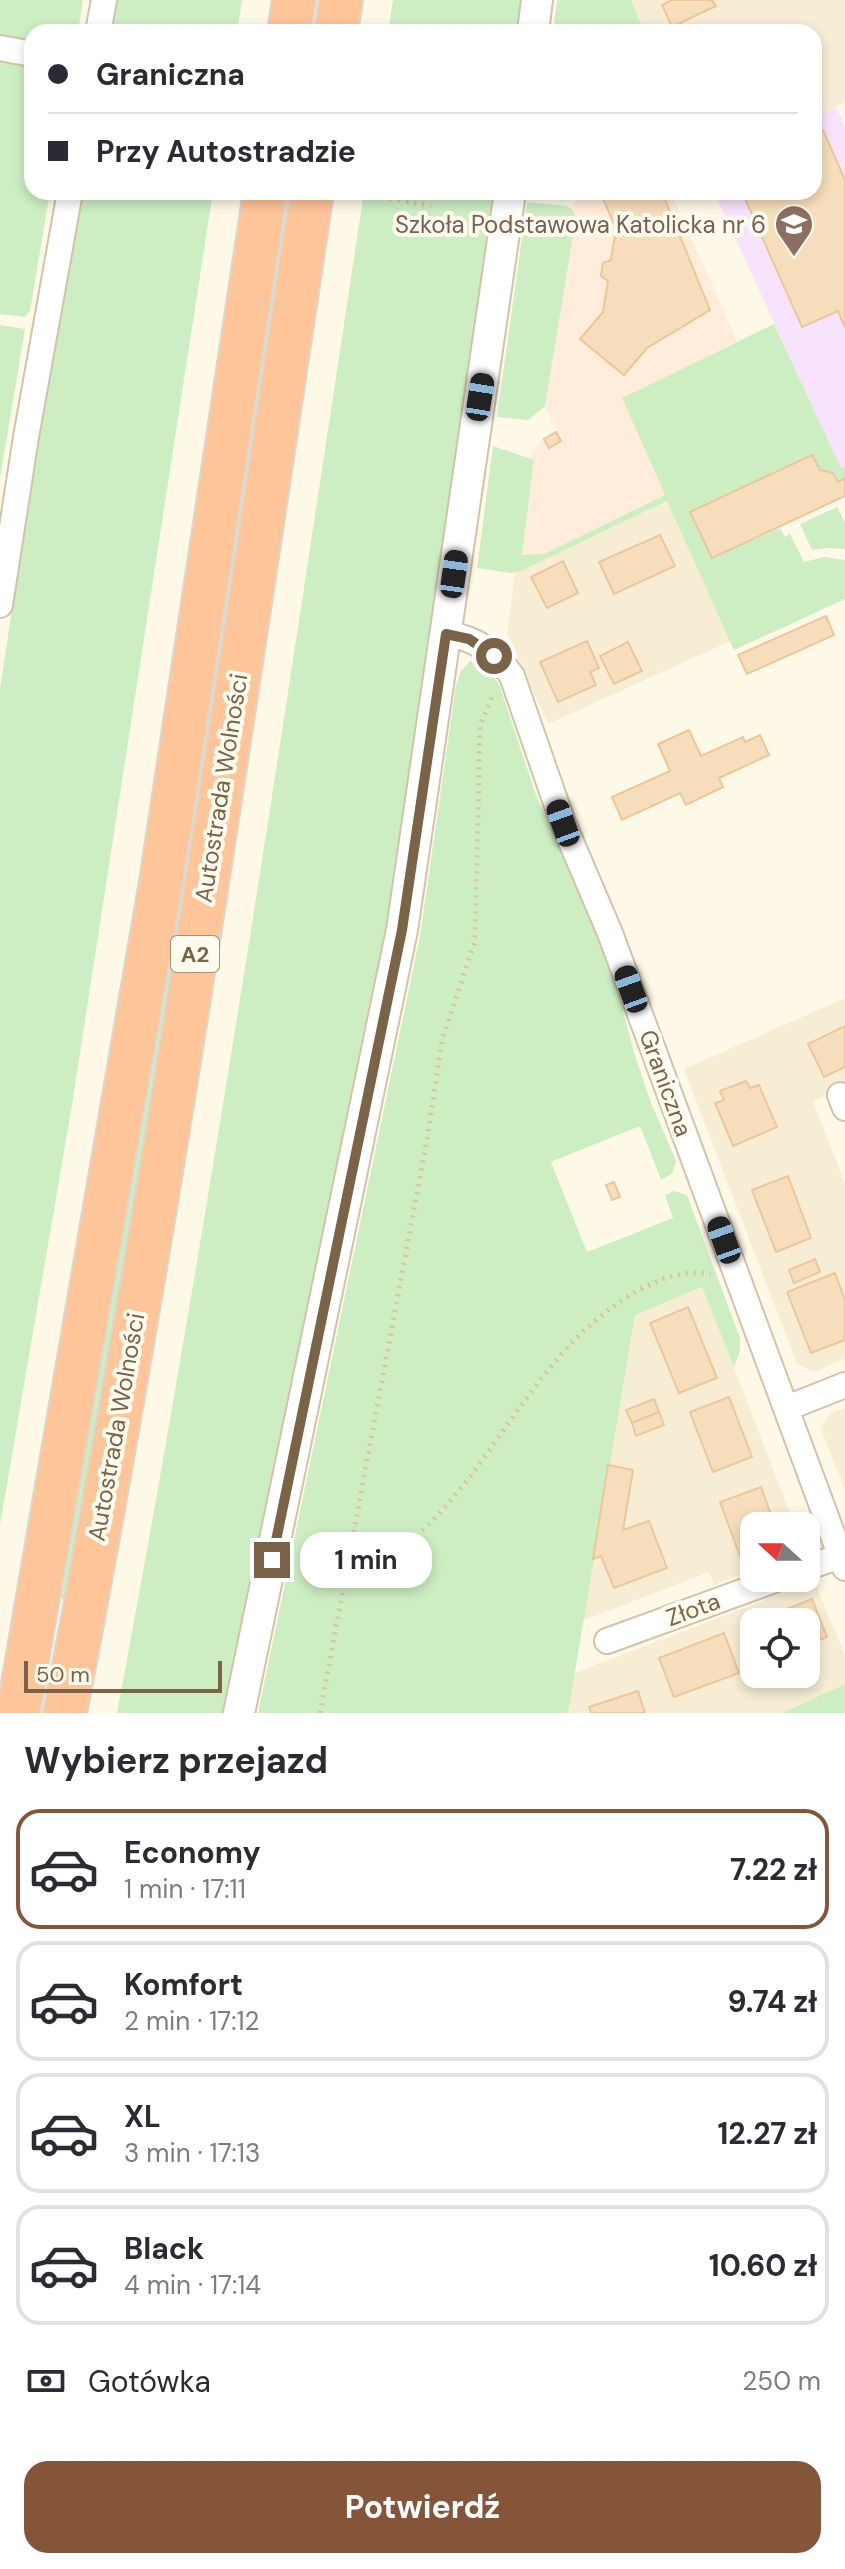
<!DOCTYPE html>
<html lang="pl">
<head>
<meta charset="utf-8">
<style>
	body { margin:0; font-family:"DM Sans",sans-serif; background:#f7f7f7; color:#2b2b33; height:100vh; display:flex; flex-direction:column; font-size:30px; white-space:nowrap }
	* { box-sizing:border-box; margin:0 }
	p { font-size:26px; color:#7c7c81 }
	.icon { flex:none; width:44px; height:44px; fill:none; stroke:currentColor; stroke-width:2; stroke-linecap:round; stroke-linejoin:round }
	.map { position:relative; height:1713px; overflow:hidden }
	.drawer { display:flex; flex-direction:column; background:#fff; flex:1 }
	.drawer>* { flex:none }
	.hud { position:absolute; left:24px; top:24px; width:798px; height:176px; border-radius:24px; box-shadow:0 4px 12px #0003; display:grid; align-content:center; height:176px; padding:0 24px; background:#fff }
	.needle { width:52px; rotate:291deg }
	.buttons { position:absolute; left:740px; top:1512px; display:grid; gap:16px }
	.buttons a { display:grid; place-items:center; width:80px; height:80px; border-radius:16px; background:#fff; box-shadow:0 4px 12px #0003; font-size:40px }
	.scale { position:absolute; left:24px; bottom:20px; width:198px; box-sizing:border-box; padding-left:8px; border:4px solid #7b6348; border-top:0; font-size:22px; line-height:28px; white-space:nowrap; color:#7b6348; -webkit-text-stroke:6px #fffcef; paint-order:stroke }
	.end { position:absolute; width:36px; height:36px; margin:-18px; border:10px solid #7b6348; background:#fff; box-shadow:0 0 0 4px #fff }
	.from { border-radius:50% }
	.bubble { position:absolute; height:56px; border-radius:24px; background:#fff; box-shadow:0 4px 12px #0003; font-size:26px; font-weight:700; line-height:56px; text-align:center }
	.car { position:absolute; width:24px; height:48px; margin:-24px -12px; border-radius:10px; box-shadow:0 0 6px 2px #0007; background:linear-gradient(#222 24%,#8ab4d8 0 40%,#222 0 76%,#8ab4d8 0 86%,#222 0) }
	.hud b { display:flex; align-items:center; gap:28px; height:76px; font-size:30px }
	.hud b+b { border-top:2px solid #e1e1e2 }
	.hud i { width:20px; height:20px; background:#2b2b33 }
	ul { padding:0; list-style:none }
	li { display:flex; align-items:center; gap:24px; height:120px; margin:0 16px 12px; padding:0 8px; border:4px solid #e1e1e2; border-radius:24px }
	li div { flex:1 }
	li b { display:block; font-size:30px }
	li em { font-style:normal; font-weight:700 }
	li.selected { border-color:#855539 }
	li>.icon { width:72px; height:72px; stroke-width:1.5 }
	h2 { padding:0 24px; font-size:36px; line-height:96px }
	.pay { display:flex; align-items:center; gap:20px; height:88px; padding:0 24px; font-size:30px }
	.pay p { margin-inline-start:auto }
	.cta { display:flex; gap:16px; margin-top:auto; padding:16px 24px }
	.cta a { flex:1; height:92px; border-radius:24px; background:#855539; color:#fff; font-size:32px; font-weight:700; line-height:92px; text-align:center }
	.map>svg:first-child { display:block }
</style>
</head>
<body>
<div class="map">
<svg width="845" height="1713" viewBox="0 0 845 1713">
	<rect width="100%" height="100%" fill="#fef9e7"/>
	<g fill="#f7edd4" fill-rule="evenodd">
		<polygon points="631,0 845,0 845,102 814,118 814,32 644,32"/>
		<polygon points="668,501 731,641 548,724 507,633 515,573"/>
		<polygon points="845,998 845,1087 813,1101 845,1183 845,1359 814,1372 797,1364 684,1069"/>
		<polygon points="703,1287 795,1526 754,1526 754,1569 714,1585 709,1572 582,1621 635,1315"/>
		<polygon points="845,1408 845,1490 821,1429 830,1413"/>
		<path d="M814,1581L845,1655V1684L782,1713H568L574,1673ZM754,1622H806V1674H754Z"/>
	</g>
	<polygon fill="#ffecda" points="578,192 671,192 737,341 622,398 665,495 544,554 522,556 534,464 530,457 542,439 558,431 545,406 576,217 572,209"/>
	<polygon fill="#f7e3fb" points="836,107 845,127 845,467 841,469 714,192 814,192 814,118"/>
	<g fill="#cdeec3">
		<polygon points="0,0 83,0 78,32 32,32 32,192 50,192 30,311 25,317 0,314"/>
		<polygon points="116,0 242,0 237,32 110,32"/>
		<polygon points="393,0 523,0 518,32 388,32"/>
		<polygon points="557,0 631,0 644,32 553,32"/>
		<polygon points="82,192 213,192 72,1105 0,1525 0,689 36,450"/>
		<polygon points="281,192 295,192 193,863 68,1600 57,1598"/>
		<path d="M364,192H496L390,916L224,1713H117C212,1208 287,700 364,192Z"/>
		<polygon points="527,202 567,206 572,209 576,217 545,406 528,420 497,417"/>
		<polygon points="774,324 841,468 845,467 845,478 838,482 833,473 820,470 812,455 690,512 712,558 780,528 785,537 790,534 804,562 824,557 845,560 845,599 734,650 667,501 521,571 510,573 477,568 493,446 534,460 522,555 544,554 665,495 622,398"/>
		<polygon points="0,325 25,329 0,479"/>
		<polygon points="837,507 845,523 845,549 828,548 812,550 800,524"/>
		<polygon points="470,661 484,665 499,684 536,795 614,976 634,1052 650,1100 676,1161 672,1174 661,1180 640,1126 551,1162 587,1252 673,1218 665,1195 674,1191 687,1195 740,1338 740,1351 734,1367 702,1287 635,1315 568,1713 258,1713 420,936 456,685 461,671"/>
		<polygon points="845,1684 845,1713 782,1713"/>
	</g>
	<g fill="#f6debc" stroke="#ebc79a" stroke-width="2">
		<polygon points="672,0 712,0 716,6 672,27 662,5"/>
		<polygon points="823,130 845,180 845,328 838,311 802,327 742,192 814,192 814,134"/>
		<polygon points="612,192 662,192 710,310 647,348 624,375 580,339 603,312 608,281 601,276 603,263 611,260 616,229 602,196"/>
		<polygon points="556,432 561,441 549,448 544,439"/>
		<polygon points="812,455 820,470 833,473 838,482 845,478 845,496 712,558 690,512"/>
		<polygon points="660,535 675,566 614,594 599,562"/>
		<polygon points="563,561 578,593 547,608 531,577"/>
		<polygon points="826,616 834,635 747,674 738,655"/>
		<polygon points="587,641 599,668 590,672 596,685 558,702 540,662"/>
		<polygon points="628,642 642,671 614,684 600,656"/>
		<polygon points="689,730 701,756 743,737 745,742 760,735 769,755 719,778 723,787 686,805 680,793 622,820 612,797 670,771 658,744"/>
		<polygon points="845,1026 845,1067 824,1077 808,1044"/>
		<polygon points="746,1081 750,1088 759,1085 777,1127 733,1146 715,1103 724,1100 720,1091"/>
		<polygon points="788,1176 811,1238 776,1252 752,1190"/>
		<polygon points="614,1182 620,1197 612,1200 606,1185"/>
		<polygon points="815,1259 820,1272 794,1283 789,1270"/>
		<polygon points="835,1273 845,1300 845,1340 811,1353 787,1292"/>
		<polygon points="688,1307 717,1378 679,1393 650,1323"/>
		<polygon points="729,1397 752,1457 713,1472 690,1412"/>
		<polygon points="654,1399 659,1412 632,1423 626,1410"/>
		<polygon points="659,1412 664,1425 636,1436 632,1423"/>
		<polygon points="608,1465 633,1470 623,1530 649,1521 667,1568 614,1588 601,1556 593,1559"/>
		<polygon points="761,1487 775,1526 754,1526 754,1551 740,1556 720,1502"/>
		<polygon points="812,1599 827,1637 806,1645 806,1622 754,1622"/>
		<polygon points="724,1633 739,1673 674,1697 659,1658"/>
		<polygon points="638,1691 645,1713 591,1713 589,1707"/>
	</g>
	<g fill="none" stroke-linecap="round" stroke-linejoin="round">
		<g stroke="#d2c3ab" stroke-width="28">
			<g id="minor">
				<polyline points="98,32 104,0"/>
				<polyline points="0,48 32,54"/>
				<polyline points="0,605 26,437 70,192"/>
				<path d="M446,634C474,637 496,653 512,676L563,823L610,933L845,1568"/>
				<polyline points="840,1095 845,1108"/>
				<polyline points="787,1408 845,1385"/>
				<polyline points="806,1568 840,1556"/>
				<polyline points="607,1641 780,1578"/>
			</g>
		</g>
		<g stroke="#d2c3ab" stroke-width="34">
			<g id="tertiary">
				<polyline points="533,32 537,0"/>
				<polyline points="239,1713 402,930 510,192"/>
			</g>
		</g>
		<g stroke="#ddd6cf" stroke-width="46">
			<g id="motorway">
				<polyline points="289,32 294,0"/>
				<polyline points="336,32 341,0"/>
				<polyline points="18,1713 161,882 265,192"/>
				<path d="M65,1713C162,1209 235,700 312,192"/>
			</g>
		</g>
		<g stroke="#dcc19e" stroke-width="5" stroke-dasharray="2 6" stroke-linecap="butt">
			<polyline points="367,194 431,206"/>
			<path d="M346,1574C377,1559 410,1545 434,1519C507,1443 544,1342 641,1289C664,1277 684,1270 711,1274"/>
			<polyline points="320,1713 428,1134 442,1040 475,941 480,726 492,697"/>
		</g>
		<use href="#minor" stroke="#fff" stroke-width="24"/>
		<use href="#tertiary" stroke="#fff" stroke-width="30"/>
		<use href="#motorway" stroke="#fec599" stroke-width="42"/>
	</g>
	<g fill="none" stroke-linecap="round" stroke-linejoin="round">
		<polyline stroke="#7b6348" stroke-width="10" points="272,1560 402,930 446,634 469,639 494,656"/>
	</g>
	<defs>
		<g id="school-pin" transform="scale(2)"><path d="M0 17L-7.5 6A9.5 9.5 0 1 1 7.5 6Z" fill="#8d6e63" stroke="#fffcef"/><path d="M0-5L7-2L0 1L-7-2ZM-4 1L0 2.5L4 1V4Q0 6-4 4Z" fill="#fff"/></g>
	</defs>
	<g fill-rule="evenodd">
		<use href="#school-pin" x="794" y="224"/>
	</g>
	<g text-anchor="middle" dominant-baseline="central" stroke-width="8" stroke-linejoin="round" paint-order="stroke">
		<rect fill="#fffcef" stroke="#a3917a" stroke-width="2" x="171" y="936" width="48" height="36" rx="6"/>
		<g font-size="22" font-weight="bold" fill="#7b6348">
			<text x="195" y="954">A2</text>
		</g>
		<g font-size="24" fill="#785e54" stroke="#fffcef" text-anchor="end">
			<text x="766" y="224">Szkoła Podstawowa Katolicka nr 6</text>
		</g>
		<g font-size="24" fill="#7b6348" stroke="#fffcef">
			<text transform="translate(221 788) rotate(-81)">Autostrada Wolności</text>
			<text transform="translate(666 1083) rotate(70)">Graniczna</text>
			<text transform="translate(116 1427) rotate(-80)">Autostrada Wolności</text>
			<text transform="translate(693 1609) rotate(-20)">Złota</text>
		</g>
	</g>
</svg>
<div class="buttons">
<a><svg class="needle" viewBox="-14 -14 28 28"><path d="M0-13l5 13h-10z" fill="#e53935"/><path d="M0 13l5-13h-10z" fill="#7c7c81"/></svg></a>
<a><svg class="icon" aria-label="locate" viewBox="0 0 24 24"><circle cx="12" cy="12" r="6"/><path d="M12 2v4M12 18v4M2 12h4M18 12h4"/></svg></a>
</div>
<div class="scale">50 m</div>
<i class="end from" style="left:494px;top:656px"></i>
<i class="end" style="left:272px;top:1560px"></i>
<div class="bubble" style="left:300px;top:1532px;width:132px">1 min</div>
<i class="car" style="left:480px;top:397px;rotate:9deg"></i>
<i class="car" style="left:454px;top:574px;rotate:8deg"></i>
<i class="car" style="left:563px;top:823px;rotate:340deg"></i>
<i class="car" style="left:631px;top:989px;rotate:340deg"></i>
<i class="car" style="left:724px;top:1240px;rotate:340deg"></i>
<div class="hud">
<b><i class="from"></i>Graniczna</b>
<b><i></i>Przy Autostradzie</b>
</div>
</div>
<section class="drawer">
<h2>Wybierz przejazd</h2>
<ul>
<li class="selected"><svg class="icon" aria-label="car" viewBox="0 0 24 24"><path d="M5 17H2v-5l4-1 3-4h7l3 4 3 1v5h-3M9 17h6M6 11h13"/><circle cx="7" cy="17" r="2"/><circle cx="17" cy="17" r="2"/></svg><div><b>Economy</b><p>1 min · 17:11</p></div><em>7.22 zł</em></li>
<li><svg class="icon" aria-label="car" viewBox="0 0 24 24"><path d="M5 17H2v-5l4-1 3-4h7l3 4 3 1v5h-3M9 17h6M6 11h13"/><circle cx="7" cy="17" r="2"/><circle cx="17" cy="17" r="2"/></svg><div><b>Komfort</b><p>2 min · 17:12</p></div><em>9.74 zł</em></li>
<li><svg class="icon" aria-label="car" viewBox="0 0 24 24"><path d="M5 17H2v-5l4-1 3-4h7l3 4 3 1v5h-3M9 17h6M6 11h13"/><circle cx="7" cy="17" r="2"/><circle cx="17" cy="17" r="2"/></svg><div><b>XL</b><p>3 min · 17:13</p></div><em>12.27 zł</em></li>
<li><svg class="icon" aria-label="car" viewBox="0 0 24 24"><path d="M5 17H2v-5l4-1 3-4h7l3 4 3 1v5h-3M9 17h6M6 11h13"/><circle cx="7" cy="17" r="2"/><circle cx="17" cy="17" r="2"/></svg><div><b>Black</b><p>4 min · 17:14</p></div><em>10.60 zł</em></li>
</ul>
<div class="pay"><svg class="icon" aria-label="cash" viewBox="0 0 24 24"><path d="M3 7h18v10H3z"/><circle cx="12" cy="12" r="2"/></svg>Gotówka<p>250 m</p></div>
<div class="cta"><a>Potwierdź</a></div>
</section>
</body>
</html>
